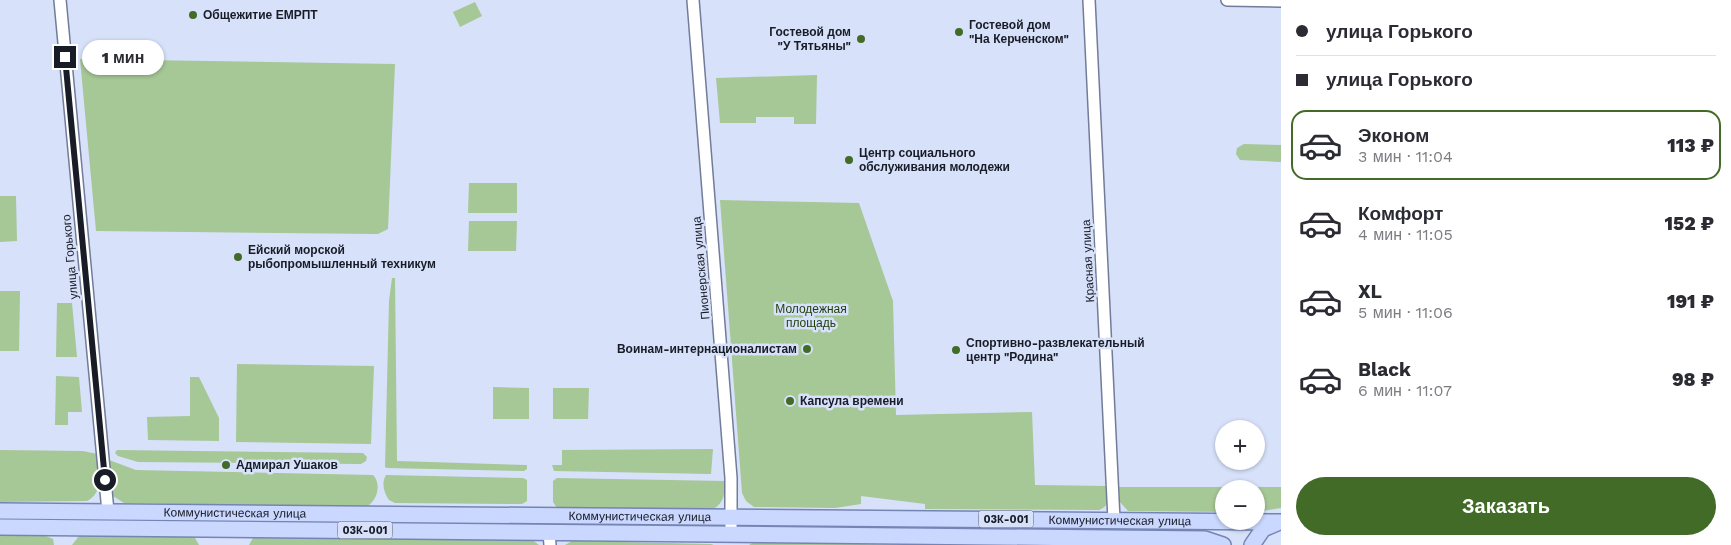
<!DOCTYPE html>
<html lang="ru">
<head>
<meta charset="utf-8">
<style>
	body { margin:0; font-family:"Work Sans",sans-serif; background:#f2f2f3; color:#2b2b33; height:100vh; display:flex; flex-direction:column; font-size:19px; white-space:nowrap }
	* { box-sizing:border-box; margin:0 }
	p { font-size:16px; color:#7c7c81 }
	.icon { flex:none; width:28px; height:28px; fill:none; stroke:currentColor; stroke-width:2; stroke-linecap:round; stroke-linejoin:round }
	.map { position:relative; flex:1; overflow:hidden }
	.side { display:flex; flex-direction:column; background:#fff; width:450px }
	.side>* { flex:none }
	.banner { display:grid; align-content:center; height:110px; padding:0 15px; background:#fff }
	.tools { position:absolute; left:1215px; top:420px; display:grid; gap:10px }
	.tools a { display:grid; place-items:center; width:50px; height:50px; border-radius:50%; background:#fff; box-shadow:0 1px 4px #0004; font-size:25px }
	.end { position:absolute; width:22px; height:22px; margin:-11px; border:6px solid #181c27; background:#fff; box-shadow:0 0 0 2px #fff }
	.from { border-radius:50% }
	.bubble { position:absolute; height:35px; border-radius:18px; background:#fff; box-shadow:0 1px 4px #0004; font-size:16px; font-weight:800; line-height:35px; text-align:center }
	.banner b { display:flex; align-items:center; gap:18px; height:48px; font-size:19px }
	.banner b+b { border-top:1px solid #e1e1e2 }
	.banner i { width:12px; height:12px; background:#2b2b33 }
	ul { padding:0; list-style:none }
	li { display:flex; align-items:center; gap:15px; height:70px; margin:0 10px 8px; padding:0 5px; border:2px solid transparent; border-radius:15px }
	li div { flex:1 }
	li b { display:block; font-size:19px }
	li em { font-style:normal; font-weight:800 }
	li.on { border-color:#426b28 }
	li>.icon { width:45px; height:45px; stroke-width:1.5 }
	.cta { display:flex; gap:10px; margin-top:auto; padding:10px 15px }
	.cta a { flex:1; height:58px; border-radius:30px; background:#426b28; color:#fff; font-size:20px; font-weight:800; line-height:58px; text-align:center }
	main { display:flex; flex:1; min-height:0 }
	.map>svg:first-child { display:block }
</style>
</head>
<body>
<main>
<div class="map">
<svg width="1281" height="545" viewBox="0 0 1281 545">
	<rect width="100%" height="100%" fill="#d7e1fa"/>
	<g fill="#a6c796">
		<polygon points="475,2 482,16 460,27 453,12"/>
		<polygon points="80,59 395,64 388,229 378,234 96,231"/>
		<polygon points="817,75 816,124 794,124 794,117 756,117 756,123 720,123 716,78"/>
		<polygon points="1244,144 1281,145 1281,162 1240,160 1236,154 1237,148"/>
		<polygon points="469,183 517,183 517,213 468,213"/>
		<polygon points="0,196 16,196 17,241 0,242"/>
		<path d="M720,200L859,203L893,301L896,415L1032,412L1035,485L1108,486C1109,497 1111,505 1099,510L925,509V504L861,496V504L835,508L754,507L746,501L742,493Z"/>
		<polygon points="469,221 517,221 516,251 468,251"/>
		<polygon points="392,278 395,278 397,461 527,465 527,469 524,471 387,468 385,467 389,301"/>
		<polygon points="0,291 20,291 19,351 0,351"/>
		<polygon points="57,303 72,303 77,357 56,357"/>
		<polygon points="237,364 374,366 371,444 236,442"/>
		<polygon points="56,376 79,377 82,412 68,412 68,425 55,425"/>
		<polygon points="190,377 199,377 219,418 219,441 148,440 147,417 190,416"/>
		<polygon points="493,387 529,388 529,419 493,419"/>
		<polygon points="553,388 589,388 588,419 553,419"/>
		<polygon points="713,449 711,474 554,471 552,465 562,465 562,450"/>
		<path d="M0,450L83,451L97,454C99,470 105,492 87,501L0,502Z"/>
		<polygon points="117,450 363,453 367,457 366,461 361,464 138,462 118,456 115,453"/>
		<path d="M109,460L136,470L373,475C382,484 377,502 366,507L124,503L113,496Z"/>
		<path d="M386,475L523,478L527,480V501L522,504L395,503L389,500C384,493 381,483 386,475Z"/>
		<path d="M557,478L725,481C725,494 724,504 711,510L557,508L553,502V481Z"/>
		<polygon points="1119,487 1281,487 1281,508 1256,512 1256,489 1224,489 1224,512 1128,511 1120,502"/>
		<polygon points="0,535 46,536 53,539 54,545 0,545"/>
		<polygon points="185,535 195,538 199,545 72,545 79,536"/>
		<polygon points="253,538 532,540 539,545 249,545"/>
		<polygon points="572,541 711,544 714,545 565,545"/>
		<polygon points="754,542 918,545 749,545"/>
	</g>
	<g fill="none" stroke-linecap="round" stroke-linejoin="round">
		<g stroke="#727c99" stroke-width="14">
			<g id="minor">
				<polyline points="60,0 108,512"/>
				<polyline points="693,0 731,478 731,533"/>
				<polyline points="1089,0 1114,520"/>
				<polyline points="1227,0 1281,1"/>
				<polyline points="549,532 550,545"/>
			</g>
		</g>
		<g stroke="#7585b3" stroke-width="18">
			<g id="major">
				<path id="s1" d="M0,511L1281,522"/>
				<polyline points="0,527 1205,539 1223,545"/>
				<polyline points="1252,545 1263,529 1277,523"/>
			</g>
		</g>
		<use href="#minor" stroke="#fff" stroke-width="11"/>
		<use href="#major" stroke="#cad7fe" stroke-width="15"/>
	</g>
	<g fill="none" stroke-linecap="round" stroke-linejoin="round">
		<polyline stroke="#181c27" stroke-width="6" points="65,57 105,480"/>
	</g>
	<g fill="#426b28" stroke="#d7e1fa" stroke-width="2">
		<circle cx="193" cy="15" r="5"/>
		<circle cx="959" cy="32" r="5"/>
		<circle cx="861" cy="39" r="5"/>
		<circle cx="849" cy="160" r="5"/>
		<circle cx="238" cy="257" r="5"/>
		<circle cx="807" cy="349" r="5"/>
		<circle cx="956" cy="350" r="5"/>
		<circle cx="790" cy="401" r="5"/>
		<circle cx="226" cy="465" r="5"/>
	</g>
	<g text-anchor="middle" dominant-baseline="central" stroke-width="5" stroke-linejoin="round" paint-order="stroke">
		<g fill="#d7e1fa" stroke="#515766" stroke-width="1">
			<rect x="978.5" y="510.5" width="55" height="17" rx="4"/>
			<rect x="337.5" y="521.5" width="55" height="17" rx="4"/>
		</g>
		<g font-size="11" font-weight="bold" fill="#181c27">
			<text x="1006" y="519">03К-001</text>
			<text x="365" y="530">03К-001</text>
		</g>
		<g font-size="12" font-weight="bold" fill="#181c27" stroke="#d7e1fa" text-anchor="start">
			<text x="203" y="15">Общежитие ЕМРПТ</text>
			<text x="969" y="25">Гостевой дом<tspan x="969" dy="14">"На Керченском"</tspan></text>
			<text x="851" y="32" text-anchor="end">Гостевой дом<tspan x="851" dy="14">"У Тятьяны"</tspan></text>
			<text x="859" y="153">Центр социального<tspan x="859" dy="14">обслуживания молодежи</tspan></text>
			<text x="248" y="250">Ейский морской<tspan x="248" dy="14">рыбопромышленный техникум</tspan></text>
			<text x="966" y="343">Спортивно-развлекательный<tspan x="966" dy="14">центр "Родина"</tspan></text>
			<text x="797" y="349" text-anchor="end">Воинам-интернационалистам</text>
			<text x="800" y="401">Капсула времени</text>
			<text x="236" y="465">Адмирал Ушаков</text>
		</g>
		<g font-size="12" fill="#181c27" stroke="#d7e1fa">
			<text transform="translate(70 257) rotate(-95)">улица Горького</text>
			<text transform="translate(1088 261) rotate(-93)">Красная улица</text>
			<text transform="translate(701 268) rotate(-95)">Пионерская улица</text>
			<text stroke="none"><textPath href="#s1" startOffset="235">Коммунистическая улица</textPath></text>
			<text stroke="none"><textPath href="#s1" startOffset="640">Коммунистическая улица</textPath></text>
			<text stroke="none"><textPath href="#s1" startOffset="1120">Коммунистическая улица</textPath></text>
		</g>
		<g font-size="12" fill="#1e3d06" stroke="#d7e1fa">
			<text x="811" y="309">Молодежная<tspan x="811" dy="14">площадь</tspan></text>
		</g>
	</g>
</svg>
<div class="tools">
<a>+</a>
<a>−</a>
</div>
<i class="end from" style="left:105px;top:480px"></i>
<i class="end" style="left:65px;top:57px"></i>
<div class="bubble" style="left:82px;top:40px;width:82px">1 мин</div>
</div>
<section class="side">
<div class="banner">
<b><i class="from"></i>улица Горького</b>
<b><i></i>улица Горького</b>
</div>
<ul>
<li class="on"><svg class="icon" aria-label="car" viewBox="0 0 24 24"><path d="M5 17H2v-5l4-1 3-4h7l3 4 3 1v5h-3M9 17h6M6 11h13"/><circle cx="7" cy="17" r="2"/><circle cx="17" cy="17" r="2"/></svg><div><b>Эконом</b><p>3 мин · 11:04</p></div><em>113 ₽</em></li>
<li><svg class="icon" aria-label="car" viewBox="0 0 24 24"><path d="M5 17H2v-5l4-1 3-4h7l3 4 3 1v5h-3M9 17h6M6 11h13"/><circle cx="7" cy="17" r="2"/><circle cx="17" cy="17" r="2"/></svg><div><b>Комфорт</b><p>4 мин · 11:05</p></div><em>152 ₽</em></li>
<li><svg class="icon" aria-label="car" viewBox="0 0 24 24"><path d="M5 17H2v-5l4-1 3-4h7l3 4 3 1v5h-3M9 17h6M6 11h13"/><circle cx="7" cy="17" r="2"/><circle cx="17" cy="17" r="2"/></svg><div><b>XL</b><p>5 мин · 11:06</p></div><em>191 ₽</em></li>
<li><svg class="icon" aria-label="car" viewBox="0 0 24 24"><path d="M5 17H2v-5l4-1 3-4h7l3 4 3 1v5h-3M9 17h6M6 11h13"/><circle cx="7" cy="17" r="2"/><circle cx="17" cy="17" r="2"/></svg><div><b>Black</b><p>6 мин · 11:07</p></div><em>98 ₽</em></li>
</ul>
<div class="cta"><a>Заказать</a></div>
</section>
</main>
</body>
</html>
